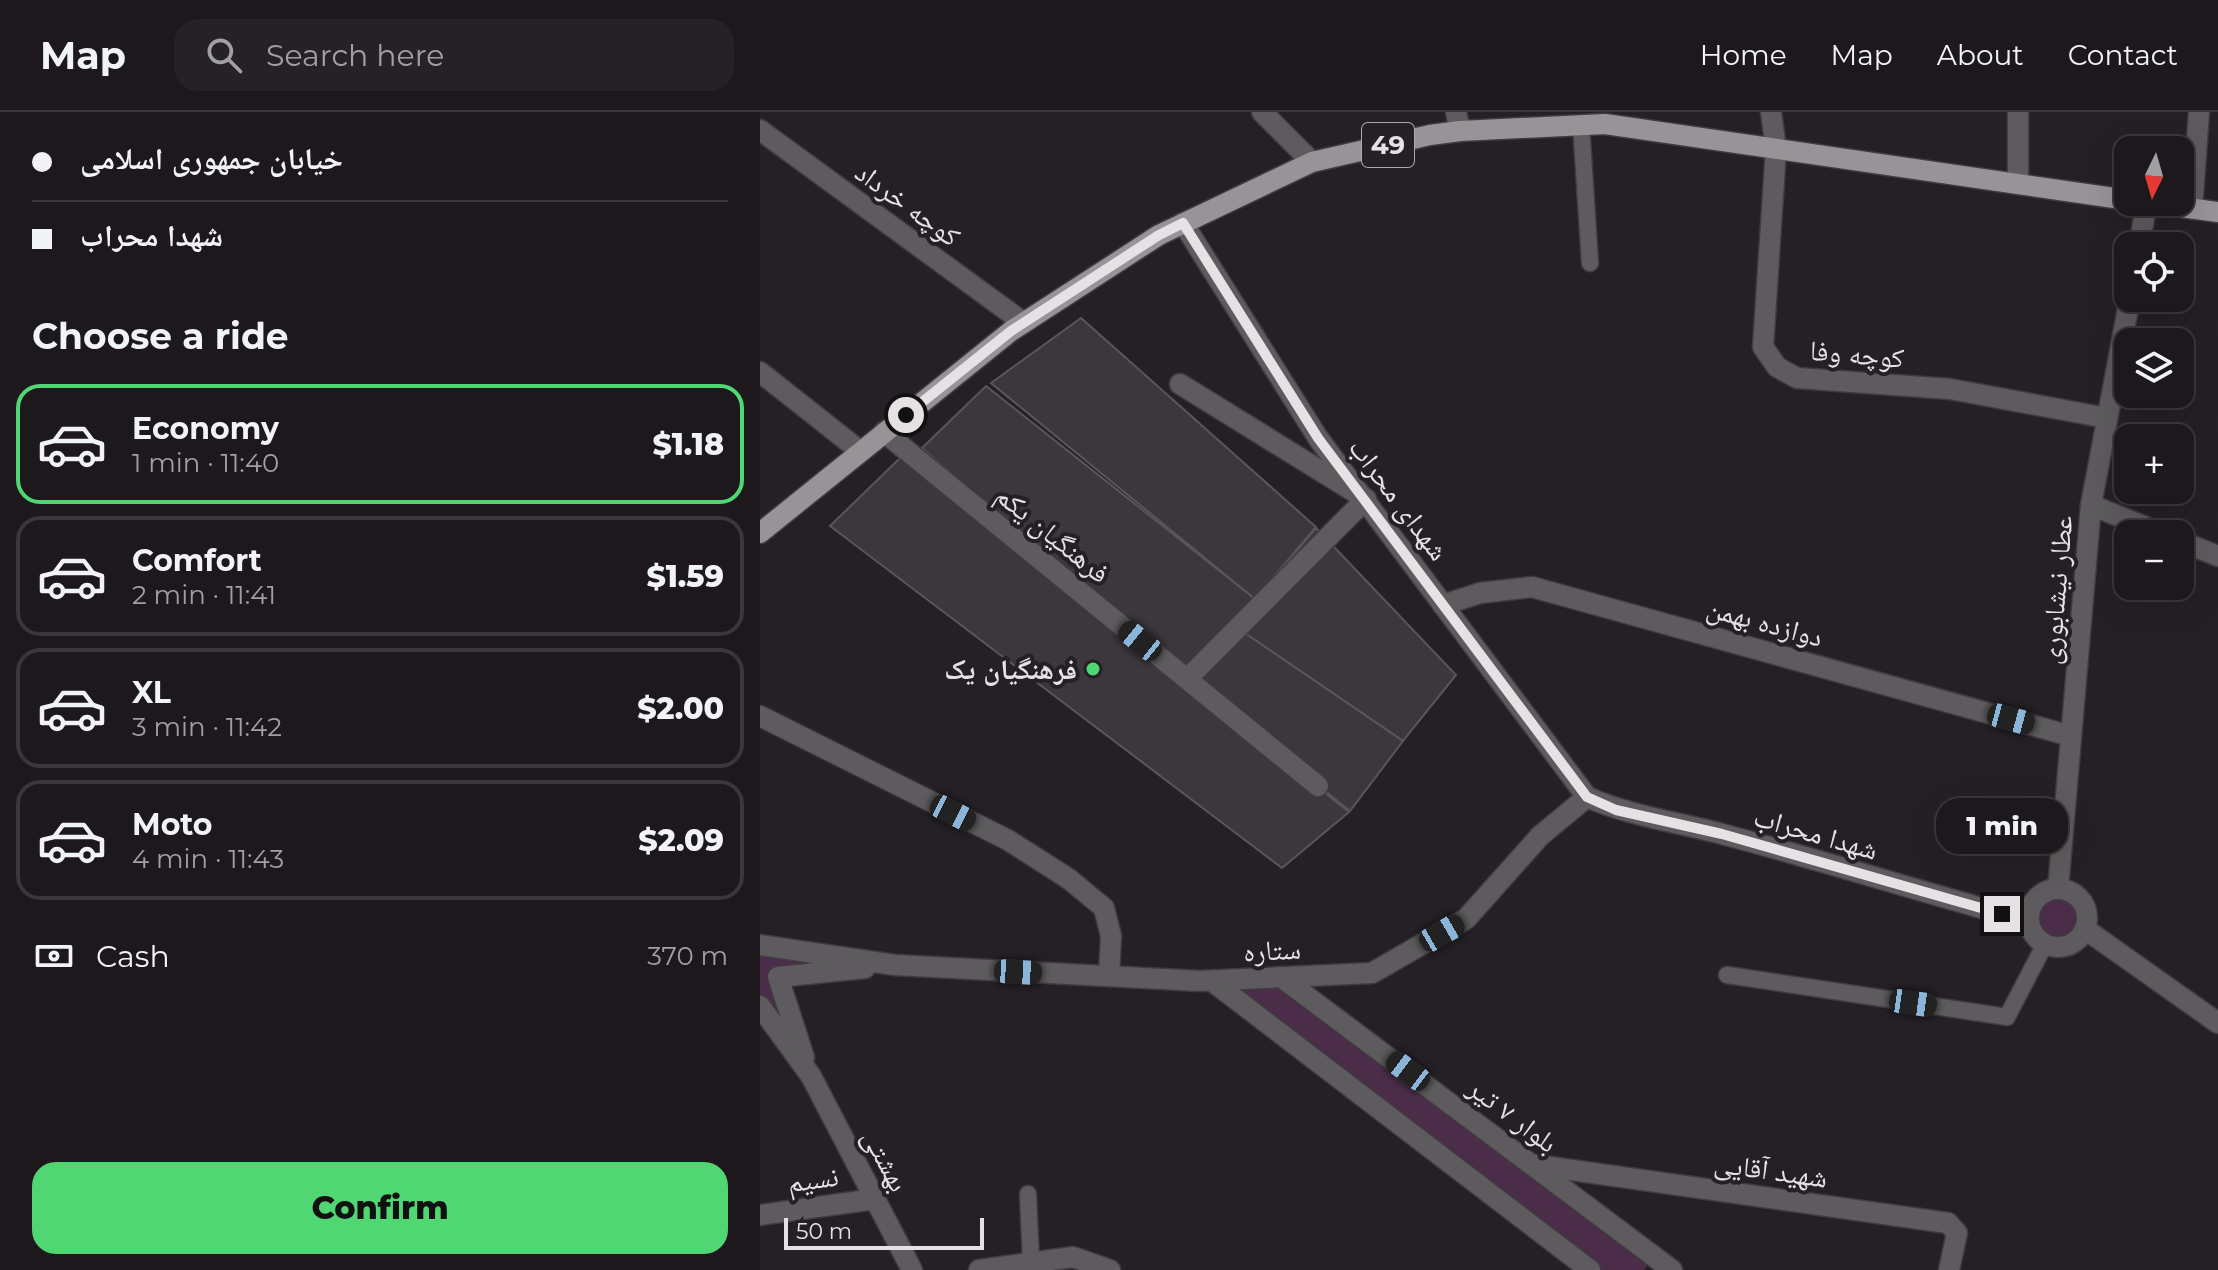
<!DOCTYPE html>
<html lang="en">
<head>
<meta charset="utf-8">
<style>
	body { margin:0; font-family:Montserrat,"Noto Naskh Arabic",sans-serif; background:#252125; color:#f1f3f6; height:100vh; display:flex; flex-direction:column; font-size:30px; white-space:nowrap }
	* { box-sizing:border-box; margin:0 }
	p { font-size:26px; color:#a0a0a3 }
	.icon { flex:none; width:44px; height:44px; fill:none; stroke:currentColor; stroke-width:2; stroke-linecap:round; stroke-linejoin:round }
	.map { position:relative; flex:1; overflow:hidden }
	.panel { display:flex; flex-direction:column; background:#1c181c; width:760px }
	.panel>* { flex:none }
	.guide { display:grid; align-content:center; height:176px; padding:0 32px; background:#1c181c }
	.needle { width:52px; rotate:185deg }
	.fabs { position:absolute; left:1354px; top:24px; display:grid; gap:16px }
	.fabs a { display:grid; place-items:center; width:80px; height:80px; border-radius:16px; background:#1c181c; box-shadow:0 8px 32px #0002,0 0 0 2px #3a373b; font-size:40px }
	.scale { position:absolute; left:24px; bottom:20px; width:200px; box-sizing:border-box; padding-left:8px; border:4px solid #e5e1e4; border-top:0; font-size:22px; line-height:28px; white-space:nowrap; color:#e5e1e4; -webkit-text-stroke:6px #252025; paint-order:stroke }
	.end { position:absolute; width:36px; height:36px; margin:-18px; border:10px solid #e5e1e4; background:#111; box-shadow:0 0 0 4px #111 }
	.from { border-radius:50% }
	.bubble { position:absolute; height:56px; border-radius:24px; background:#1c181c; box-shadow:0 8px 32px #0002,0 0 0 2px #3a373b; font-size:26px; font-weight:800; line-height:56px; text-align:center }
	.car { position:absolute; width:24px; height:48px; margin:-24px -12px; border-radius:10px; box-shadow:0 0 6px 2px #0007; background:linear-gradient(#222 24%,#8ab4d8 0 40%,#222 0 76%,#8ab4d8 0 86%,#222 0) }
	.guide b { display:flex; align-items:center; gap:28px; height:76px; font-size:30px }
	.guide b+b { border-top:2px solid #3a373b }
	.guide i { width:20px; height:20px; background:#f1f3f6 }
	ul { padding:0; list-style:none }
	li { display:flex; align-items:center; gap:24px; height:120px; margin:0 16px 12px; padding:0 16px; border:4px solid #3a373b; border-radius:24px }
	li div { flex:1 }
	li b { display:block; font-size:30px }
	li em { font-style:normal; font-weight:800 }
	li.selected { border-color:#51d674 }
	li>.icon { width:72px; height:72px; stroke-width:1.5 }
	h2 { padding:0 32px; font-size:36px; line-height:96px }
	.pay { display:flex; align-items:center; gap:20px; height:88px; padding:0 32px; font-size:30px }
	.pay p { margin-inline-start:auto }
	.cta { display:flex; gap:16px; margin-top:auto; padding:16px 32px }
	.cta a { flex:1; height:92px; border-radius:24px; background:#51d674; color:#111; font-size:32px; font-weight:800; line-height:92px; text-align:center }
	header { display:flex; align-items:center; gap:48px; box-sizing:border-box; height:112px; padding:0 40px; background:#1c181c; border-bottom:2px solid #3a373b }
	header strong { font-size:38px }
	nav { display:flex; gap:44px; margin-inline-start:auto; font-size:28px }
	.search { width:560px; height:72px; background:#252125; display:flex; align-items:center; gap:20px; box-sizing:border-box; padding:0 28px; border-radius:24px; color:#a0a0a3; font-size:30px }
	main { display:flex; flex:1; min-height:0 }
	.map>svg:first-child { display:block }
</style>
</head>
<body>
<header>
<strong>Map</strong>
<div class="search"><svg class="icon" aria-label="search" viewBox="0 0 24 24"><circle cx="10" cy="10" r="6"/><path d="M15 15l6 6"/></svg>Search here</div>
<nav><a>Home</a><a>Map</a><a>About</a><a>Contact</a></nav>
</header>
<main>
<section class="panel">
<div class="guide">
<b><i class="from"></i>خیابان جمهوری اسلامی</b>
<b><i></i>شهدا محراب</b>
</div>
<h2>Choose a ride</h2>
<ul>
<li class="selected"><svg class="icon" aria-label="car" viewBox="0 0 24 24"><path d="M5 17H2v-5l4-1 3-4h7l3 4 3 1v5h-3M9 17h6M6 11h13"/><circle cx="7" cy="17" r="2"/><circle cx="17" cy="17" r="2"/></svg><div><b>Economy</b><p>1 min · 11:40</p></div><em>$1.18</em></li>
<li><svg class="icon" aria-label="car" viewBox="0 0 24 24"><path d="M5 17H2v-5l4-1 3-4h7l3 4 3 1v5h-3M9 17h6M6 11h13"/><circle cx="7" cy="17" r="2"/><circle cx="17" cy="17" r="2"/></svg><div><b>Comfort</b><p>2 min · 11:41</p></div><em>$1.59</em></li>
<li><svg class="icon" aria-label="car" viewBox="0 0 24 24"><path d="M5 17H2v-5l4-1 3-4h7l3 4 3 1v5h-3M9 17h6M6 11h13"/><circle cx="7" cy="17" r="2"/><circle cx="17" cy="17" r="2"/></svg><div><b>XL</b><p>3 min · 11:42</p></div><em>$2.00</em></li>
<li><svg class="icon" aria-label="car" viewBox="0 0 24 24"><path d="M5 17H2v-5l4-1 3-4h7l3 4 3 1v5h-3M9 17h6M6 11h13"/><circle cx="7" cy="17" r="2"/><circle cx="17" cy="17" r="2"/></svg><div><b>Moto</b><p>4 min · 11:43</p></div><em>$2.09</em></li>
</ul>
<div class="pay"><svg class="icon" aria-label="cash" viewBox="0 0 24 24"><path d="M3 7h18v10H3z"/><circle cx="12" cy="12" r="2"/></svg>Cash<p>370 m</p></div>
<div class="cta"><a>Confirm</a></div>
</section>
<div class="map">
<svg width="1458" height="1158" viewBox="0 0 1458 1158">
	<rect width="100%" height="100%" fill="#252025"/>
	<g fill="#4b2d49">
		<circle cx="1298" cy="806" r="28"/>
		<polygon points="0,833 133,853 18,864 50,962 0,894"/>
		<polygon points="511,866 889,1151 884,1158 834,1158 453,869"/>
	</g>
	<g fill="#3c373c" stroke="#5a555a" stroke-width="2">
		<polygon points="321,206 556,415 495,487 231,271"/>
		<polygon points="226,274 495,487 427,566 162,336"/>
		<polygon points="140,346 589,700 522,756 70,414"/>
		<polygon points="556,416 696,563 643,629 473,513"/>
		<polygon points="473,513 643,629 590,699 427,567"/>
	</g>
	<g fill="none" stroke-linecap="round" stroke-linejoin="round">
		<g stroke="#403b40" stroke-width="19">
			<g id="service">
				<polyline points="821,12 830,151"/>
				<polyline points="967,863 1247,905 1285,832"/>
				<polyline points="268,1082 271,1150"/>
			</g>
		</g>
		<g stroke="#403b40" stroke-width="23">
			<g id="minor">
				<polyline points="502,0 552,50"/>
				<polyline points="696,0 700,19"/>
				<polyline points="1011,0 1016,37 1003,235 1017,255 1037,266 1190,277 1347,306"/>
				<polyline points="1258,0 1258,72"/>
				<polyline points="0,18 264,211"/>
				<polyline points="1432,97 1439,0"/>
				<polyline points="423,111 558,326 827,685"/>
				<polyline points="0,260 100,339"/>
				<polyline points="420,272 606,387 427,567"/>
				<polyline points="124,320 558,674"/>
				<polyline points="1331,393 1403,422"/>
				<polyline points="1420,429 1458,444"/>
				<polyline points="683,493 720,481 772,475 1311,624"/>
				<polyline points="0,604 248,728 309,767 344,796 351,824 349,864"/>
				<polyline points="521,865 912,1158"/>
				<polyline points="452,869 830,1158"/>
				<polyline points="776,1053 1188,1111 1197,1121 1189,1158"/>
				<polyline points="0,1103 115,1087"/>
				<polyline points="219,1158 313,1145 350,1158"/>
			</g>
		</g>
		<g stroke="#403b40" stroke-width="23">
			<g id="tertiary">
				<polyline points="1379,134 1387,90"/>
				<polyline points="1298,777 1331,393 1370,186"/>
				<circle cx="1298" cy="806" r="29"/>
				<polyline points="1325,817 1458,911"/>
				<path d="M0,833L135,853L440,869L612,861L706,807L780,724L827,685C870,704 917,710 962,722C1065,749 1167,782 1269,809"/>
				<polyline points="0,894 51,964 152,1158"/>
				<polyline points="44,945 18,865 105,856"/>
			</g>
		</g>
		<g stroke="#403b40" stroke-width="23">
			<g id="primary">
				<polyline points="1384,90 1458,100"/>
				<polyline points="0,421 251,219 399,123 552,50 670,23 700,19 845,12 1368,88"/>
			</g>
		</g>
		<use href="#service" stroke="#5d5b5d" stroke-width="16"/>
		<use href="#minor" stroke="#5d5b5d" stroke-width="20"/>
		<use href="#tertiary" stroke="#5d5b5d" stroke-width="20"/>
		<use href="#primary" stroke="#989397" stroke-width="20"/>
	</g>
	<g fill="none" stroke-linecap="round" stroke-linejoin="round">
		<polyline stroke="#e5e1e4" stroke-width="10" points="146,303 251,219 399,123 423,111 558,326 827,685 856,698 962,722 1242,802"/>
	</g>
	<circle fill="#51d674" stroke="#252025" stroke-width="3" cx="333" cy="557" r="8"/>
	<g text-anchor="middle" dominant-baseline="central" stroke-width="8" stroke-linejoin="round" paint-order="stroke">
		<rect fill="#252025" stroke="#aba7ab" stroke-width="2" x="602" y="11" width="52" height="44" rx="6"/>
		<g font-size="26" font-weight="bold" fill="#e5e1e4">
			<text x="628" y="33">49</text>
		</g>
		<g font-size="28" fill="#e5e1e4" stroke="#252025">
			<text transform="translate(148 92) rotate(36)">کوچه خرداد</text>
			<text transform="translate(1097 242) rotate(5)">کوچه وفا</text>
			<text transform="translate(639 387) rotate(53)">شهدای محراب</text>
			<text transform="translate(293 422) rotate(39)">فرهنگیان یکم</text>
			<text transform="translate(1296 478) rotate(-85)">عطار نیشابوری</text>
			<text transform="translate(1005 510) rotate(15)">دوازده بهمن</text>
			<text transform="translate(1056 721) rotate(16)">شهدا محراب</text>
			<text transform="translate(512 838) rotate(-3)">ستاره</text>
			<text transform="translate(753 1003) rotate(37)">بلوار ۷ تیر</text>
			<text transform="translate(126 1048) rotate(62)">بهشتی</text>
			<text transform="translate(1011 1058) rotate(8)">شهید آقایی</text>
			<text transform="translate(53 1067) rotate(-8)">نسیم</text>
		</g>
		<g font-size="28" font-weight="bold" fill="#e5e1e4" stroke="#252025" text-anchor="end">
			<text x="317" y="557">فرهنگیان یک</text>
		</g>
	</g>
</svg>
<div class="fabs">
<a><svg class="needle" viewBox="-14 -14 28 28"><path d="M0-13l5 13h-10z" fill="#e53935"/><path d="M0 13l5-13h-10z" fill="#a0a0a3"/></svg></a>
<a><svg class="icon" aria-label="locate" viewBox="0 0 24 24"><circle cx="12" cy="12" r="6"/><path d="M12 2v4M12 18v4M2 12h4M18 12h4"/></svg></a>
<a><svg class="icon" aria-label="layers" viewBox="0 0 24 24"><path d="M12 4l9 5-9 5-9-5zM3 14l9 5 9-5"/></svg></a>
<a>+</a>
<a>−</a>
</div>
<div class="scale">50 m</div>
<i class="end from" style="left:146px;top:303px"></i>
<i class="end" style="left:1242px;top:802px"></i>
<div class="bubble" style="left:1176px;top:686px;width:132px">1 min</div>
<i class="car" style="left:380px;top:529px;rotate:309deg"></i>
<i class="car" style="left:1251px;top:607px;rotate:105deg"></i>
<i class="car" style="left:193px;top:701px;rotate:117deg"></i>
<i class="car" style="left:682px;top:821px;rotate:60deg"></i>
<i class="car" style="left:258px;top:860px;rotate:93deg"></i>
<i class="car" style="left:1153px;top:891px;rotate:98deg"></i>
<i class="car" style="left:648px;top:959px;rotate:307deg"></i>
</div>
</main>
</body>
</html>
